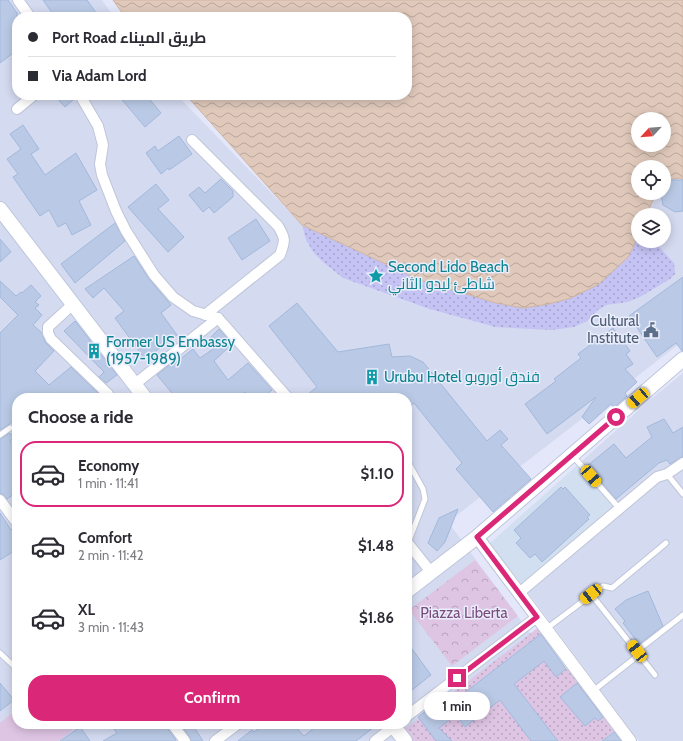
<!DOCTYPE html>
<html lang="en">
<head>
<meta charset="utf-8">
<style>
	body { margin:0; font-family:Cabin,Cairo,sans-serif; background:#f2f2f3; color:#2b2b33; height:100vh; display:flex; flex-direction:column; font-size:15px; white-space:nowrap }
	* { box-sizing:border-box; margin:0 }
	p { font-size:13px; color:#7c7c81 }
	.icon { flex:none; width:22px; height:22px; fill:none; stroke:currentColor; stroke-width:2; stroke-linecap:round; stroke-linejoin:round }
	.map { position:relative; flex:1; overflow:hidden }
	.side { position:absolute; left:12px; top:393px; width:400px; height:336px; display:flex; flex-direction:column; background:#fff; border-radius:16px; box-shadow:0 2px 10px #0003 }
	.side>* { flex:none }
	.banner { position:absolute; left:12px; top:12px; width:400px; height:88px; border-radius:16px; box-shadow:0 2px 10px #0003; display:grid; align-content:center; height:88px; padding:0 16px; background:#fff }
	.needle { width:26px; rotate:244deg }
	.fabs { position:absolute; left:631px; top:112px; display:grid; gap:8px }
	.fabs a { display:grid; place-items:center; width:40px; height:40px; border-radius:50%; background:#fff; box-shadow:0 2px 10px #0003; font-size:20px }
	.end { position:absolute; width:18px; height:18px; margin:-9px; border:5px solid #db2777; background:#fff; box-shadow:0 0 0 2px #fff }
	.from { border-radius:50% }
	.bubble { position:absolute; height:28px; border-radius:14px; background:#fff; box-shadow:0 2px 10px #0003; font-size:13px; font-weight:700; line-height:28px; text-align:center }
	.car { position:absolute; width:12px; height:24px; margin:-12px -6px; border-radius:5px; box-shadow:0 0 3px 1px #0007; background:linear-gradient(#f5c518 24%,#345 0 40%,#f5c518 0 76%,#345 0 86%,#f5c518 0) }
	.banner b { display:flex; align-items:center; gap:14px; height:38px; font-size:15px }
	.banner b+b { border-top:1px solid #e1e1e2 }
	.banner i { width:10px; height:10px; background:#2b2b33 }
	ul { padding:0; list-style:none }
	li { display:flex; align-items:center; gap:12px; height:66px; margin:0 8px 6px; padding:0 8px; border:2px solid transparent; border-radius:16px }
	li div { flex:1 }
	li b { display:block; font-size:15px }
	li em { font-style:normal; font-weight:700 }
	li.selected { border-color:#db2777 }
	li>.icon { width:36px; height:36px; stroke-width:1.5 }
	h2 { padding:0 16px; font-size:18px; line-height:48px }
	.primary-button { display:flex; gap:8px; margin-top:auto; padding:8px 16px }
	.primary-button a { flex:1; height:46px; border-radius:16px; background:#db2777; color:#fff; font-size:16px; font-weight:700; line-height:46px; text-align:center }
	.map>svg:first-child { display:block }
</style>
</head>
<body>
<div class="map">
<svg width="683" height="741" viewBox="0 0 683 741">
	<defs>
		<pattern id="forest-crowns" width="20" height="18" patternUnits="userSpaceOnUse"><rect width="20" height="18" fill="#dfc5e4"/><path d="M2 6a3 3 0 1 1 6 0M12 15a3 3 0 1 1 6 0" fill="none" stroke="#b7a3bd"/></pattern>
		<pattern id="sand-dots" width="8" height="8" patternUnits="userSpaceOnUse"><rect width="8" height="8" fill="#c4c3f4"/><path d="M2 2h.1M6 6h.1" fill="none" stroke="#a1a1ca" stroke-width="1.8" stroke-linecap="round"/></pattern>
		<pattern id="garden-dots" width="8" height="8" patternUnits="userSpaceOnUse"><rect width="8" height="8" fill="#dfc5e4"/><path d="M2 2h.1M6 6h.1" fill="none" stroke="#b7a3bd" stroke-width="1.8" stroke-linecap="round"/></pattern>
		<pattern id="water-waves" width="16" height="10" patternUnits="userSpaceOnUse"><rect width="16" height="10" fill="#e0c9bb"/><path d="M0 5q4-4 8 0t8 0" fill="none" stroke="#b8a69c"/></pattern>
	</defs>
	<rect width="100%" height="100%" fill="#e4e7f9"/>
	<g fill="#d4daf0" fill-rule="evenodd">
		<path d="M0,0H102L114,17H17V95H177L302,225L306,240L343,278L428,309L495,327L589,320L598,310L607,305L628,302L640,297L674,263L654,241H664V215H646L656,194L664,193V187L667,180L680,178L683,180V341L448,522L610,741H0ZM17,398H407V724H17Z"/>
		<polygon points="683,373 683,741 639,741 527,591 622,509 582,461 650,400"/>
	</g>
	<polygon fill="#d1dff0" points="582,461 623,509 527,591 489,544"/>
	<polygon fill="url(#forest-crowns)" points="475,560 518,616 452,666 409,610"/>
	<polygon fill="url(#sand-dots)" points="302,225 420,280 496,303 523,308 628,257 638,237 638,241 654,241 674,263 675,274 670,279 640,297 628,302 607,305 598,310 589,320 574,327 552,330 495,327 429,309 343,278 323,262 314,253 306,240"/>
	<polygon fill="url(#garden-dots)" points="543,624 634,741 624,741 616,730 605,738 607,741 558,741 514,684 544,661 556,677 572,665 546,630 448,705 465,727 500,700 531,741 413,741 404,730"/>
	<polygon fill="#dfc5e4" points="17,709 17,724 80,724 59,741 0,741 0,723"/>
	<path fill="url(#water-waves)" stroke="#d0b5a3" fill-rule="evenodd" d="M113,0H683V180L680,178L667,180L664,187V167H638V193H657L656,194L646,215H638V237L628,257L599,284L571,298L549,304L523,308L496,303L420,280L302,225L186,95H407V17H125ZM638,119H664V145H638Z"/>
	<g fill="#bacae6" stroke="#a2b8db">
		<polygon points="0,0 8,0 17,13 17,50 0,63"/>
		<polygon points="43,0 87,0 99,17 55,17"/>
		<polygon points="54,95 69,95 73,100 65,107"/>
		<polygon points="118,95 146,95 161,113 145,127"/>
		<polygon points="23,125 39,149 31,154 45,175 76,153 97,190 79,201 91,225 72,235 66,223 58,227 49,210 40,216 13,177 18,174 7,159 21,149 10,134"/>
		<polygon points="179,136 192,154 169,170 168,168 161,174 146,153 155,146 158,151"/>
		<polygon points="221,179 233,191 233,197 214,213 209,207 203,212 189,195 199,187 205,193"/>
		<polygon points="668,180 683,180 683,211 675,212 663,205 661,195 662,193 664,193 664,188"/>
		<polygon points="156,184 169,200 158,209 184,237 168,252 128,207"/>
		<polygon points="256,219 270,241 242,260 228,238"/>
		<polygon points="115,223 125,241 75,283 61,264"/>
		<polygon points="0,239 11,252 0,262"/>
		<polygon points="134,256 149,279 171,305 161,313 177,335 145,359 115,318 124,311 104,288 93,298 85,289"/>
		<polygon points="683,277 683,351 682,351 676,343 657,357 629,316"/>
		<polygon points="0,281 16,296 21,292 22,293 31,285 41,296 35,302 39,305 35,308 42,315 33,325 42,333 45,342 54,351 35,371 49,385 71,367 103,398 17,398 17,419 0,430 0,333 18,315 0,297"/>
		<polygon points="297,303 338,352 389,344 392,357 410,356 423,362 487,441 500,430 508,439 501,445 531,479 493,512 456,469 462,463 414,403 407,410 407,398 303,398 317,387 269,326"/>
		<polygon points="75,321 117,375 106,383 99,377 104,372 64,331"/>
		<polygon points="613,328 630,351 626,354 633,364 625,369 637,382 625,393 627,396 614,408 611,404 589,424 582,417 596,397 547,434 525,404 556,381 554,379 581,358 578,354"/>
		<polygon points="219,329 232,344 214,361 228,380 248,363 272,390 262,398 250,398 245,392 237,398 176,398 157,375 173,362 174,364 193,349 200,358 216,347 209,339"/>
		<polygon points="664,419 673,433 683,427 683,456 670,464 667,460 659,463 616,499 587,466 614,444 626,458 652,437 647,427"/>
		<polygon points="10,433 14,438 10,441 17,448 17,492 7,499 3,494 0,494 0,439"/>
		<polygon points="561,487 563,489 565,487 590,515 587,517 589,519 542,562 535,554 530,558 516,543 521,538 514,530"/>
		<polygon points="458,509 445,542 437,551 428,543 439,518"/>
		<polygon points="0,513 11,530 13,528 17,534 17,549 0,560"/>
		<polygon points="648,591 663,626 639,644 623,623 625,621 615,609 626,600"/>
		<polygon points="541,634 566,669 556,677 544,661 514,684 558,741 531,741 500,700 465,727 456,715 439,728 452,741 436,741 418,717 445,696 450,704"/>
		<polygon points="407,642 431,675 407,694"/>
		<polygon points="0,683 14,700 0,711"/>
		<polygon points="577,683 603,717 598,721 595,718 585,726 560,697"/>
		<polygon points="110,724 166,724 167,728 176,740 174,741 103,741 117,733"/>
		<polygon points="192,724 203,741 191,741 190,737 184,729"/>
		<polygon points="265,724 293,724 304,736 319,724 378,724 356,741 238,741 252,730 254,732"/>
		<polygon points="80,727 90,741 60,741"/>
		<polygon points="614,732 621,741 602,741"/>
	</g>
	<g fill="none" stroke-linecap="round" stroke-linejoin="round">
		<g stroke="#bfc6d9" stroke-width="7">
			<g id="service">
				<polyline points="0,435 10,428"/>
				<polyline points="572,455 619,508"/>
				<polyline points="407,460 423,489 425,499 408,543"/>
				<polyline points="667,474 683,494"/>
				<polyline points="591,594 655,675"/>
				<polyline points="546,629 603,586 612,588 666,543"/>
				<polyline points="637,651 683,615"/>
				<polyline points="0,653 17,669"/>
				<polyline points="593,691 640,654"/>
			</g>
		</g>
		<g stroke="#bfc6d9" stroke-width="12">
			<g id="minor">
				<polyline points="18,0 30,17"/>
				<polyline points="80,95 98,126 103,145 100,164 102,175 116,211 126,231 154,275 173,297 193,311 218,318 288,398"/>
				<polyline points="17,109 34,95"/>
				<path d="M192,140L278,226C286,239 285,241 280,255L205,315"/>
				<polyline points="73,304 48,327 48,333 51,339 108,394"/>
				<polyline points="135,384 218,318"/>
				<polyline points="0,500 17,523"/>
				<polyline points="407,542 431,572"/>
				<polyline points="519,593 657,477 667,474 683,463"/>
				<polyline points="407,716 537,617"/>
				<polyline points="172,724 185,741"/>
				<polyline points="215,741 238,724"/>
				<polyline points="375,741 397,724"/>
			</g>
		</g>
		<g stroke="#bfc6d9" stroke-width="14">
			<polyline id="tertiary" points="477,537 630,741"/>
		</g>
		<g stroke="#bdc6dd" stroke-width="16">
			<g id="secondary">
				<polyline points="0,209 145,398"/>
				<polyline points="407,591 477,537 683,359"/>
				<polyline points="392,724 405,741"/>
			</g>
		</g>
		<use href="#service" stroke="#fff" stroke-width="5"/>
		<use href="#minor" stroke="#fff" stroke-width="10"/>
		<use href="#tertiary" stroke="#fff" stroke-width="12"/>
		<use href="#secondary" stroke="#fff" stroke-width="14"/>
	</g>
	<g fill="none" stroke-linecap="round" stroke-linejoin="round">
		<polyline stroke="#db2777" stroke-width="5" points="457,678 537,617 477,537 616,417"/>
	</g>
	<defs>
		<g id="sight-bare" transform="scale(1.2)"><path d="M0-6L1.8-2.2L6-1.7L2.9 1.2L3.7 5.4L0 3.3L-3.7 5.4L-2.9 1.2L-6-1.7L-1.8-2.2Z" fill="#0f9aa8" stroke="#eaedfc" stroke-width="2.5" paint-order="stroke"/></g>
		<g id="civic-bare" transform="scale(1.2)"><path d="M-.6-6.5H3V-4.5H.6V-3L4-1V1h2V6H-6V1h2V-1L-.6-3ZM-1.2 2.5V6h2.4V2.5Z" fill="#5c6f8a" stroke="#eaedfc" stroke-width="2.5" paint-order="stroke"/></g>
		<g id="building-bare" transform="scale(1.2)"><path d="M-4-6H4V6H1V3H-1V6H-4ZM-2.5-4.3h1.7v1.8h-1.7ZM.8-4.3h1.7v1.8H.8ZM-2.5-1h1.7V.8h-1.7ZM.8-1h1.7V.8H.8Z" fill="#0f9aa8" stroke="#eaedfc" stroke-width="2.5" paint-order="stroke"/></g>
	</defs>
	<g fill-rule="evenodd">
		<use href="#sight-bare" x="376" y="276"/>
		<use href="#civic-bare" x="651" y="330"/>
		<use href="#building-bare" x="94" y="351"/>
		<use href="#building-bare" x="372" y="377"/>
	</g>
	<g text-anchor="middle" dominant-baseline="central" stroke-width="3" stroke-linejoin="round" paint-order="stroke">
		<g font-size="15" fill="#0d838f" stroke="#eaedfc" text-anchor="start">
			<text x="388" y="267">Second Lido Beach<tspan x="388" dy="17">شاطئ ليدو الثاني</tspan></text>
			<text x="106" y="342">Former US Embassy<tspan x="106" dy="17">(1957-1989)</tspan></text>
			<text x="384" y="377">Urubu Hotel فندق أوروبو</text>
		</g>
		<g font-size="15" fill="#4e5e75" stroke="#eaedfc" text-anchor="end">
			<text x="639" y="321">Cultural<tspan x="639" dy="17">Institute</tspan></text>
		</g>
		<g font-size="15" fill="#7b4d7d" stroke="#eaedfc">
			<text x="464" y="613">Piazza Liberta</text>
		</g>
	</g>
</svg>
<div class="fabs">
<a><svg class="needle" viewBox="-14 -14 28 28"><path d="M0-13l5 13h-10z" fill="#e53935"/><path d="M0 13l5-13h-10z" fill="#7c7c81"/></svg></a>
<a><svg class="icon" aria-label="locate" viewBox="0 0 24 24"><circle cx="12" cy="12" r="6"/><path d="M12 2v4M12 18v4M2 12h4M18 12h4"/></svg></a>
<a><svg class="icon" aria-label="layers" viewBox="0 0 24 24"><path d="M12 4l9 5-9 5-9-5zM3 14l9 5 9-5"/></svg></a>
</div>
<i class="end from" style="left:616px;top:417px"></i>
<i class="end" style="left:457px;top:678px"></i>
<div class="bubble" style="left:424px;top:692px;width:66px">1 min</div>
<i class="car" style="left:638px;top:398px;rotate:229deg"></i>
<i class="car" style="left:591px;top:476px;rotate:139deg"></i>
<i class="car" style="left:591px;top:594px;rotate:232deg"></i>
<i class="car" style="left:637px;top:651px;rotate:322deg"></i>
<div class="banner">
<b><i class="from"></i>Port Road طريق الميناء</b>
<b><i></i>Via Adam Lord</b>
</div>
<section class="side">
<h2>Choose a ride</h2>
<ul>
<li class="selected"><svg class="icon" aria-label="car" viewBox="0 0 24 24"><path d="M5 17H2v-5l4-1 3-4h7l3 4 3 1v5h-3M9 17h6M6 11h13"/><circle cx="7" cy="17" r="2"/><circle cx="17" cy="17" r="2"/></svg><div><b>Economy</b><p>1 min · 11:41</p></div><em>$1.10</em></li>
<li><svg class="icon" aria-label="car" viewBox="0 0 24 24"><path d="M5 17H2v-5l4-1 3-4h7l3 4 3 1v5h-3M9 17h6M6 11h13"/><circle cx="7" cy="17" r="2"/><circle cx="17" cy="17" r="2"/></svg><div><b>Comfort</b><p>2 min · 11:42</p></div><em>$1.48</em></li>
<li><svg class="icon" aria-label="car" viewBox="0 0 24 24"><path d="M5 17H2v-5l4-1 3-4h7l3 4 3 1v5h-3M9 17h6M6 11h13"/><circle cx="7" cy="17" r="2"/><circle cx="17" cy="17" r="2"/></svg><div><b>XL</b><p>3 min · 11:43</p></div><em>$1.86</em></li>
</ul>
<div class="primary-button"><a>Confirm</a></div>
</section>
</div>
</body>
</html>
